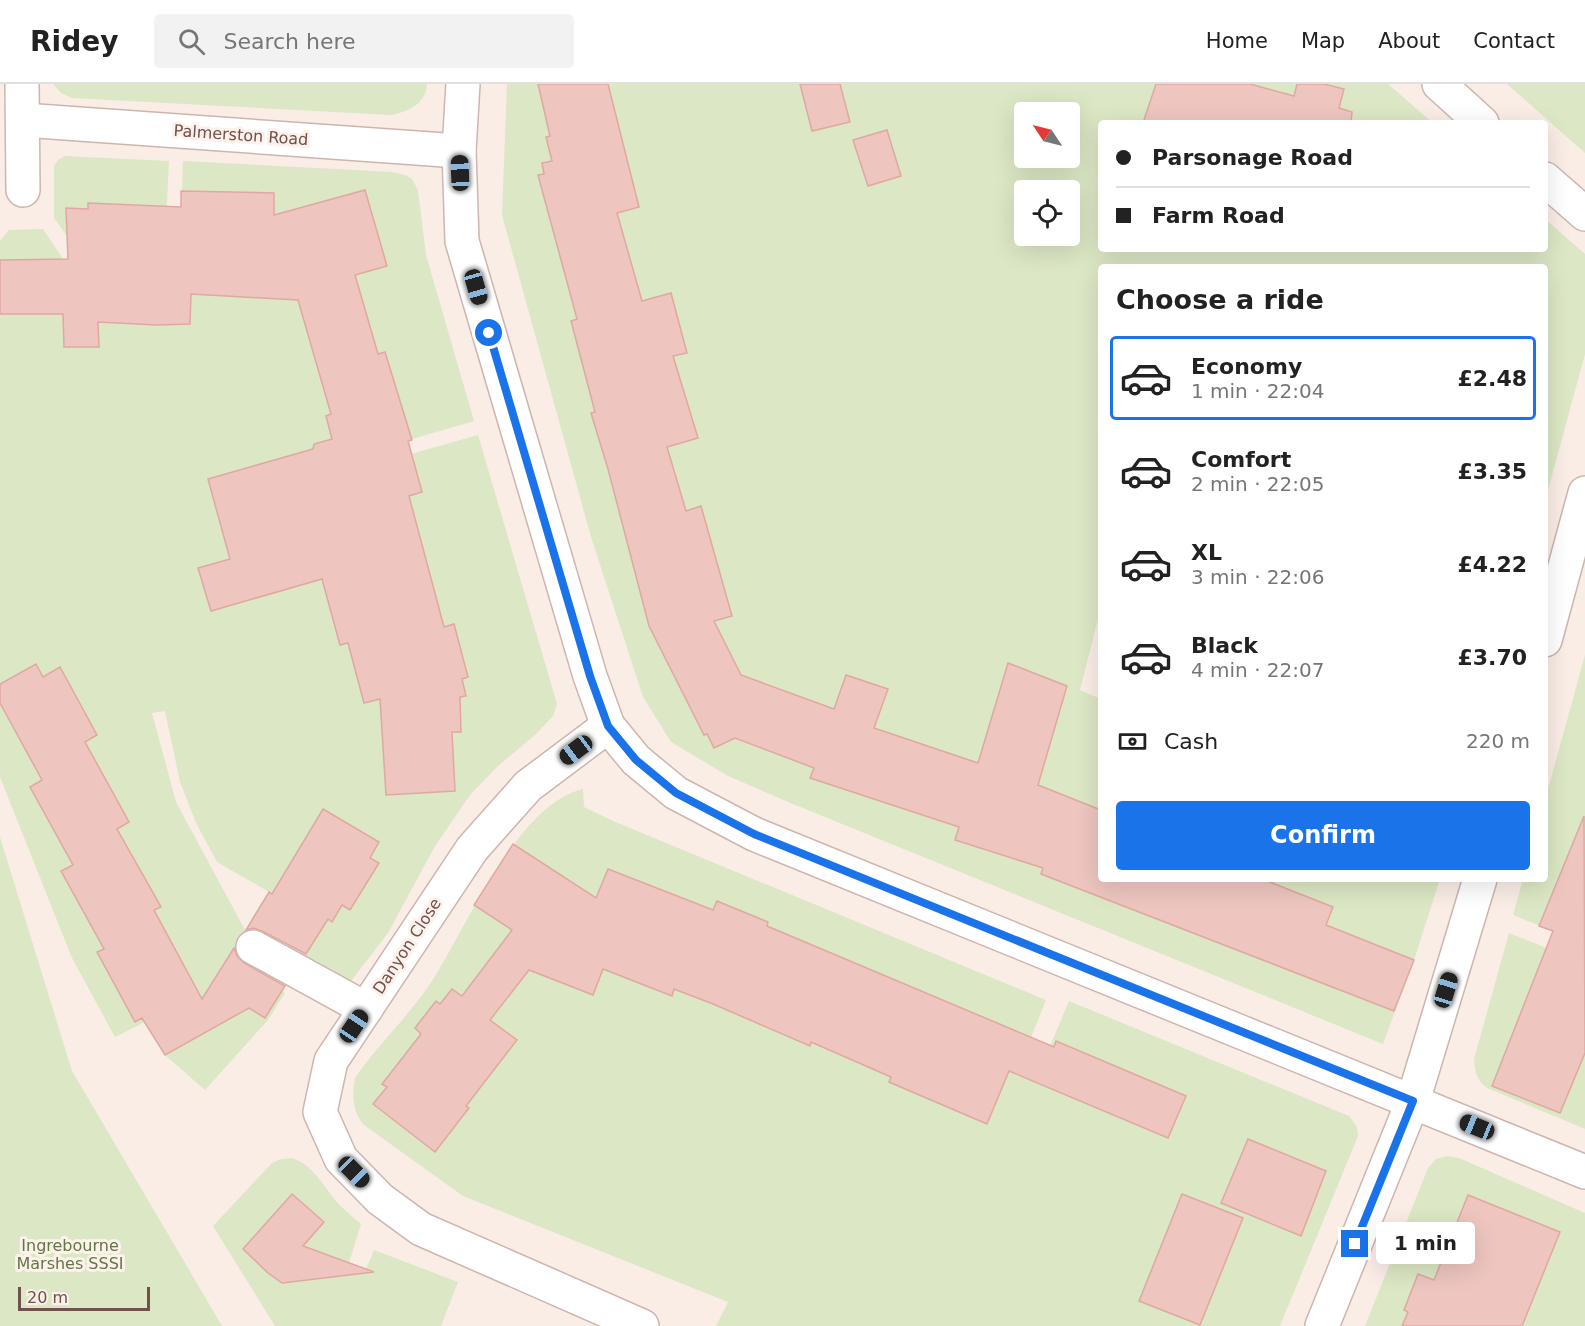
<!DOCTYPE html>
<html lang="en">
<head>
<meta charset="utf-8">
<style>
	body { margin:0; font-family:"DejaVu Sans",sans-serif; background:#f2f2f2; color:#222; height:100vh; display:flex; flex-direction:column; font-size:22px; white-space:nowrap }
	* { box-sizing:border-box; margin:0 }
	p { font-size:20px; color:#767676 }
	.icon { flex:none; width:33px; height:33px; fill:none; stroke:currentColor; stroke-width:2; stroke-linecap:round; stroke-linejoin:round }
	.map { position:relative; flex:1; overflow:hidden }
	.side { position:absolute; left:1098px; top:180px; width:450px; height:618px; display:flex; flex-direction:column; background:#fff; border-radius:6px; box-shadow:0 6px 24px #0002 }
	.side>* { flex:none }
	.hud { position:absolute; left:1098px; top:36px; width:450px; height:132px; border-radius:6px; box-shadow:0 6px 24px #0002; display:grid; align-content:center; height:132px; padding:0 18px; background:#fff }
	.needle { width:39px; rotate:305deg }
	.tools { position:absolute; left:1014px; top:18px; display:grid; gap:12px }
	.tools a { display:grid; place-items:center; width:66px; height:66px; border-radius:6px; background:#fff; box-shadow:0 6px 24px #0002; font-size:30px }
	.scale { position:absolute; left:18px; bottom:15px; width:132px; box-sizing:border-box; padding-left:6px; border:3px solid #71504d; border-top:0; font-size:16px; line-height:21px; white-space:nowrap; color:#71504d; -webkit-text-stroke:4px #fdf2eb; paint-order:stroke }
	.end { position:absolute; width:27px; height:27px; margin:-14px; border:8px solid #1a73e8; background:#fff; box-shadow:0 0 0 3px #fff }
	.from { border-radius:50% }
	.bubble { position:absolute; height:42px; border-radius:6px; background:#fff; box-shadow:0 6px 24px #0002; font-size:20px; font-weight:800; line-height:42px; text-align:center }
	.car { position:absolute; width:18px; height:36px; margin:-18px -9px; border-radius:8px; box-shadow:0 0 4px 2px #0007; background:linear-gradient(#222 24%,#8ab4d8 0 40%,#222 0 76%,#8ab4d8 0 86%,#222 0) }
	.hud b { display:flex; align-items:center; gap:21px; height:57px; font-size:22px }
	.hud b+b { border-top:2px solid #e0e0e0 }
	.hud i { width:15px; height:15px; background:#222 }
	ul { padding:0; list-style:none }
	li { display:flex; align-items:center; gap:18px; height:84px; margin:0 12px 9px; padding:0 6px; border:3px solid transparent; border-radius:6px }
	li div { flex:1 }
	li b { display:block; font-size:22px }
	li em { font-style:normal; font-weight:800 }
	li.selected { border-color:#1a73e8 }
	li>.icon { width:54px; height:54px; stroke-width:1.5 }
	h2 { padding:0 18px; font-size:27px; line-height:72px }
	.pay { display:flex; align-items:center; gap:15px; height:66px; padding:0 18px; font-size:22px }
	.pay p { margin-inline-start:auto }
	.action { display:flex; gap:12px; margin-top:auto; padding:12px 18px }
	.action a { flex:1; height:69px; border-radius:6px; background:#1a73e8; color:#fff; font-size:24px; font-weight:800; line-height:69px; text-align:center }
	header { display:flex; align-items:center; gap:36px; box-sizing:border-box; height:84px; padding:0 30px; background:#fff; border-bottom:2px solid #e0e0e0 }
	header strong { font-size:28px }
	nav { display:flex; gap:33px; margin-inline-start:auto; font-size:21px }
	.search { width:420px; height:54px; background:#f2f2f2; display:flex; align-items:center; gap:15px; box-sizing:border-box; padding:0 21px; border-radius:6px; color:#767676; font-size:22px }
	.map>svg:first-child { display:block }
</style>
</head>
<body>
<header>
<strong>Ridey</strong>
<div class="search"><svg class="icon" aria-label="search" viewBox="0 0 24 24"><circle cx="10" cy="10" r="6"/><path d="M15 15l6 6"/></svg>Search here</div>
<nav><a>Home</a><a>Map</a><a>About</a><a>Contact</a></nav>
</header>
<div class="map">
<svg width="1585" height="1242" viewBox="0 0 1585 1242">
	<rect width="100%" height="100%" fill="#faede6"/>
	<g fill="#dce7c5" fill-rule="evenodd">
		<path d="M53,0H427C426,20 408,28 390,31L72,14L61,9Z"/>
		<path d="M507,0H1388L1433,39H1101V165H1545V135L1585,170V270L1545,417V183H1101V523L1080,606L1101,615V795H1440L1414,876L1383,960L793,720L728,692L671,658L643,613L591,453L502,131ZM1024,28H1070V74H1024ZM1024,106H1070V152H1024Z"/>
		<polygon points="1507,0 1585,0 1585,69"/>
		<polygon points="65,72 169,77 164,179 157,179 153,207 172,207 172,204 191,204 188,163 180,162 183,77 393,88 405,91 412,95 418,106 426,171 474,337 340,376 303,370 280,374 285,393 293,391 298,407 320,400 319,396 478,351 557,620 553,632 536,650 497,683 470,711 435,762 388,849 351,897 305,872 250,837 269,808 217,778 196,739 180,698 165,627 152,629 176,718 245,846 229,873 285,909 268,936 205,1006 165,971 145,938 115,953 72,874 0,693 0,157 9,146 43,145 63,175 63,234 79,234 80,228 98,227 97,185 67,152 54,134 54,82 58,76"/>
		<polygon points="1585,571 1585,860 1513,831 1523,795 1545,795 1545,716"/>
		<path d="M583,705L584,723L613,737L1046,916L1016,991L1035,998L1069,917L1349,1032L1357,1043L1358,1052L1280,1242H716L728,1218L463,1112L364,1041C352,1027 352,1012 355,994C379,959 411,930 434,894C468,840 518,720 583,705Z"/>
		<polygon points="0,753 72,987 222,1242 0,1242"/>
		<path d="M1509,849L1585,879V1045L1487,1004C1476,995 1475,989 1474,975Z"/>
		<polygon points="1447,1072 1459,1074 1585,1129 1585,1242 1365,1242 1428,1084 1436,1075"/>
		<path d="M292,1074C313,1081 323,1101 336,1117C344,1126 353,1133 361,1140L349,1179L366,1185L374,1166L458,1198L441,1242H275L213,1142L272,1079L281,1075Z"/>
	</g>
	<g fill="#eec5bf" stroke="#dfa8a1" stroke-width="1.5">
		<polygon points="538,0 608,0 639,123 617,129 642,217 671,209 687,269 673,272 698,354 667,363 686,427 701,422 732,532 714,537 741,591 834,625 846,591 888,605 874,644 978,679 1008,579 1067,602 1038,701 1101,726 1101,795 1262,795 1333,823 1326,841 1414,876 1394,927 1041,790 1043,784 955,756 959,743 810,694 814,684 735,654 714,664 707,650 704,651 649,542 608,385 591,329 595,328 571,237 577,235 538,91 544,90 542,79 552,77 546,53 550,52"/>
		<polygon points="800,0 840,0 850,38 812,47"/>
		<polygon points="1156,0 1250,0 1294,12 1297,0 1324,0 1344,5 1339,24 1352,28 1351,39 1143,39"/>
		<polygon points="887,46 901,92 868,102 853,56"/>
		<polygon points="365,106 387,182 355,191 378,270 385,268 412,356 408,357 422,408 409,412 444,543 454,540 468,593 462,595 466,612 460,613 461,648 452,648 455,707 386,711 380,615 364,619 348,559 340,561 322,495 211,527 198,484 230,475 208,395 313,365 314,360 332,355 326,332 331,330 298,216 191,210 190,240 157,241 98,238 99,263 64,263 63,230 0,230 0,176 68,175 66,124 88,125 88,119 181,123 181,107 274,109 274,131"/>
		<polygon points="36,580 43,593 60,583 97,651 85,658 129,738 117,745 161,823 154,826 202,915 234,864 237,872 244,879 285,902 265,934 249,924 165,971 142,934 135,938 97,868 104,865 61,787 73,781 30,703 42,696 0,619 0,600"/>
		<polygon points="323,725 379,758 370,774 379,779 350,826 342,821 332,838 328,835 306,870 262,847 253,844 246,846 269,808 272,810"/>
		<polygon points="1584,732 1585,969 1560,1029 1492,1002 1553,847 1539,842"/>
		<polygon points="513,760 596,814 608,785 713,826 717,817 768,838 767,842 1054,963 1056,957 1186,1012 1168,1054 1009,987 987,1040 889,998 891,993 811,958 810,962 713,920 674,905 672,912 603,885 593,911 529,886 490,936 517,956 466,1022 469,1024 435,1068 373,1020 387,1003 382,1000 421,950 415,944 436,917 440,920 452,905 462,912 512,846 474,821"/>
		<polygon points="1248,1055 1326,1087 1301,1152 1221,1119"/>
		<polygon points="292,1110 324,1138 303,1162 374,1188 282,1199 268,1189 243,1165"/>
		<polygon points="1182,1110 1243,1134 1200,1241 1139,1217"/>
		<polygon points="1468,1111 1560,1148 1522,1242 1402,1242 1408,1228 1404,1226 1418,1190 1434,1196"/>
	</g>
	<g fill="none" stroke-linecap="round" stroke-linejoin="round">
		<g stroke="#cdb5b0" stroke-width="36">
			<g id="minor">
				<polyline points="22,0 23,106"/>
				<polyline points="463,0 459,67 462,157 590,592 608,642 636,676 676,709 754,750 1585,1088"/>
				<polyline points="1439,0 1482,39"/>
				<polyline points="23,36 459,67"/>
				<polyline points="1545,95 1585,130"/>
				<polyline points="1545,556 1585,409"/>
				<polyline points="608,642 528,702 472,765 331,977 320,1028 341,1075 380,1115 421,1145 642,1242"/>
				<polyline points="253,863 366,925"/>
				<polyline points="1322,1242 1413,1017 1480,795"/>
			</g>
		</g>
		<use href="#minor" stroke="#fff" stroke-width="33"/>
	</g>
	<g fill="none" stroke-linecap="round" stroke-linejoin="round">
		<polyline stroke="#1a73e8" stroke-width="8" points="489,249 590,592 608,642 636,676 676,709 754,750 1413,1017 1355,1160"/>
	</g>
	<g text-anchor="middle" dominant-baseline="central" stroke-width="6" stroke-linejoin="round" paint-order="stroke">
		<g font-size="16" fill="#71504d" stroke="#fdf2eb">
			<text transform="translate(241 51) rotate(4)">Palmerston Road</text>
			<text transform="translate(407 862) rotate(-57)">Danyon Close</text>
		</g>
		<g font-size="16" fill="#617745" stroke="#fdf2eb">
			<text x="70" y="1161">Ingrebourne<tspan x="70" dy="18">Marshes SSSI</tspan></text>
		</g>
	</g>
</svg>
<div class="tools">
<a><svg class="needle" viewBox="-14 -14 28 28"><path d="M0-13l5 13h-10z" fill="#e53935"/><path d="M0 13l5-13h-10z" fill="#767676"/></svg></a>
<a><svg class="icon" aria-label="locate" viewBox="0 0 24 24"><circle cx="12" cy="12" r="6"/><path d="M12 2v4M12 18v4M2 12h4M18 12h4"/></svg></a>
</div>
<div class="scale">20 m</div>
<i class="end from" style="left:489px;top:249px"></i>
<i class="end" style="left:1355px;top:1160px"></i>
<div class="bubble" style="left:1376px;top:1138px;width:99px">1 min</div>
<i class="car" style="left:460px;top:89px;rotate:358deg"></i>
<i class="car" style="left:476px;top:203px;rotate:164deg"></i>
<i class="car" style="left:576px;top:666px;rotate:233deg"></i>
<i class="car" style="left:1446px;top:906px;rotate:17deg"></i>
<i class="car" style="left:354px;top:942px;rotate:34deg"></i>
<i class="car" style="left:1477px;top:1043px;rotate:292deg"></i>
<i class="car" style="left:354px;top:1088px;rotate:135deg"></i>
<div class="hud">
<b><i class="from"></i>Parsonage Road</b>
<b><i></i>Farm Road</b>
</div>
<section class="side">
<h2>Choose a ride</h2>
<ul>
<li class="selected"><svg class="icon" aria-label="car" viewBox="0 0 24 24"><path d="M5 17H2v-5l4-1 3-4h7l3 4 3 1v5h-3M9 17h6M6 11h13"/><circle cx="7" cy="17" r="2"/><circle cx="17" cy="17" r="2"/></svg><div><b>Economy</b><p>1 min · 22:04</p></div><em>£2.48</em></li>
<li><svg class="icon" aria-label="car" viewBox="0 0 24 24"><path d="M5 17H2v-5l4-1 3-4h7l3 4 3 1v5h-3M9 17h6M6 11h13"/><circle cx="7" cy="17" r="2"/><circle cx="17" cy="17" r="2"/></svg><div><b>Comfort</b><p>2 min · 22:05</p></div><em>£3.35</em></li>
<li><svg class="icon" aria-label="car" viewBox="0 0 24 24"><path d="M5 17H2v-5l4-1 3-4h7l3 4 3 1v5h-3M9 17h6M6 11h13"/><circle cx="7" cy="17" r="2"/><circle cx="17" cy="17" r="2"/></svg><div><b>XL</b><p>3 min · 22:06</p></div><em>£4.22</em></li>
<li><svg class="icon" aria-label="car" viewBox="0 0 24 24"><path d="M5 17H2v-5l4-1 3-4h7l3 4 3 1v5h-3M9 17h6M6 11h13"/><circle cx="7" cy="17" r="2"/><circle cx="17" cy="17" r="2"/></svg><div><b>Black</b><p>4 min · 22:07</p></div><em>£3.70</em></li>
</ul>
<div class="pay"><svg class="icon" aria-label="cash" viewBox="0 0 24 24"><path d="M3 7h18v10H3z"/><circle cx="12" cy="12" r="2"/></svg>Cash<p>220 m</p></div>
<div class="action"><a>Confirm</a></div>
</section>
</div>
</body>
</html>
